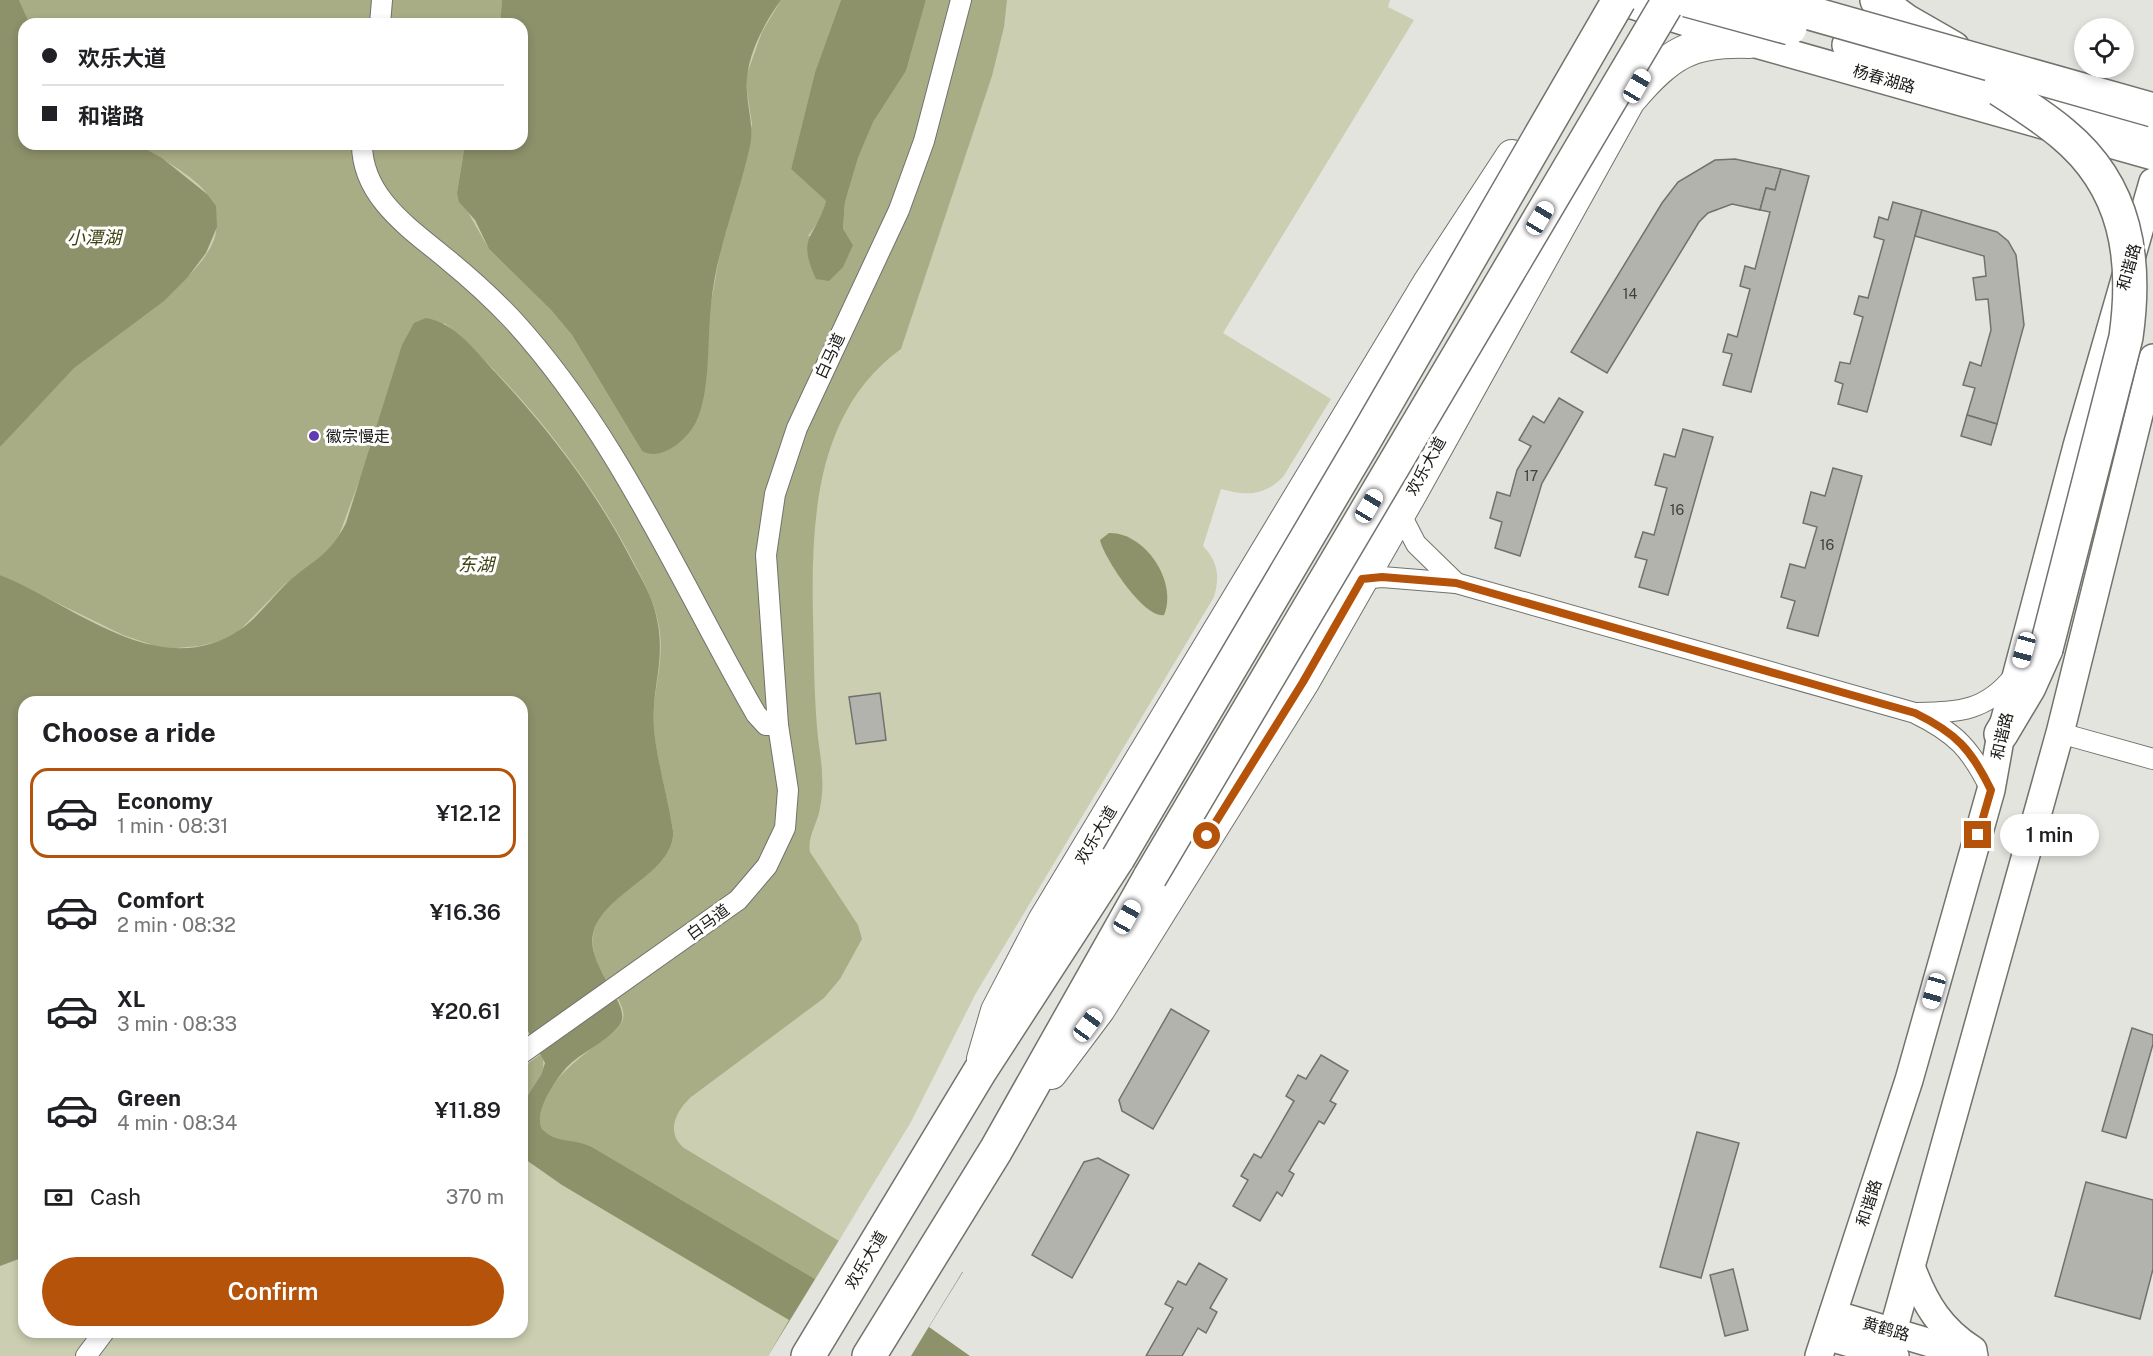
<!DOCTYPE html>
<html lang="en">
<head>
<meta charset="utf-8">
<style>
	body { margin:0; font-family:"Public Sans","Noto Sans SC",sans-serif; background:#f2f2f2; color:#202124; height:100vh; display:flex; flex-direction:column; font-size:22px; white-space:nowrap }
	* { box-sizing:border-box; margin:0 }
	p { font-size:20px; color:#757577 }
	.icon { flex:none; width:33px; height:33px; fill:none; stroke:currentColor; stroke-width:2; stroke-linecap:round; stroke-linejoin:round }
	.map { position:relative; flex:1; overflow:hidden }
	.side { position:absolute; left:18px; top:696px; width:510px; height:642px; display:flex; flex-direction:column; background:#fff; border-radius:18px; box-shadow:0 3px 9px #0003 }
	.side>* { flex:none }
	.banner { position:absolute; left:18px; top:18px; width:510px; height:132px; border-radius:18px; box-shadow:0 3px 9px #0003; display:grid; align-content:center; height:132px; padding:0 24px; background:#fff }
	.controls { position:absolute; left:2074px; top:18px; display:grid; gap:12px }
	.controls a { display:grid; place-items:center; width:60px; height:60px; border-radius:50%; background:#fff; box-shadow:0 3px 9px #0003; font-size:30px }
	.end { position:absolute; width:27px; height:27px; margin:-14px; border:8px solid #b45309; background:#fff; box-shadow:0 0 0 3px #fff }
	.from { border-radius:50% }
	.bubble { position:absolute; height:42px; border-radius:21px; background:#fff; box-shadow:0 3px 9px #0003; font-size:20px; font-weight:600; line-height:42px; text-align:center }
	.car { position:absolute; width:18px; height:36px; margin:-18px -9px; border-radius:8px; box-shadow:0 0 4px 2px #0007; background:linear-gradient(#fff 24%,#345 0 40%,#fff 0 76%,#345 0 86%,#fff 0) }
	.banner b { display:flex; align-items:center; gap:21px; height:57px; font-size:22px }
	.banner b+b { border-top:2px solid #e0e0e0 }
	.banner i { width:15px; height:15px; background:#202124 }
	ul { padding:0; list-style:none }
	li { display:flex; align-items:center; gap:18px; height:90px; margin:0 12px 9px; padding:0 12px; border:3px solid transparent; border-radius:18px }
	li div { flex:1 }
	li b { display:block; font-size:22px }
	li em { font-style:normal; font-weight:600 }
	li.on { border-color:#b45309 }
	li>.icon { width:54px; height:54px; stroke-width:1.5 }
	h2 { padding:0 24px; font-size:27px; line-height:72px }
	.pay { display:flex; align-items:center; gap:15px; height:66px; padding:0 24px; font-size:22px }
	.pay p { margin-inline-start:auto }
	.cta { display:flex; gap:12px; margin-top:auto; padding:12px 24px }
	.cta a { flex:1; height:69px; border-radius:36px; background:#b45309; color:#fff; font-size:24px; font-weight:600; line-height:69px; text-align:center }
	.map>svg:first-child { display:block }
</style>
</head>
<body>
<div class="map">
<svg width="2153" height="1356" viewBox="0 0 2153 1356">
	<rect width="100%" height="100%" fill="#e3e4de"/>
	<path fill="#cbceb0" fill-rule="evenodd" d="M0,0H1390L1388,7L1414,20L1223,333L1331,399L1283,477C1264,496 1246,496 1221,489L1203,546C1218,562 1220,576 1214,597L976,993L911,1122L768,1356H0ZM24,24H522V144H24ZM24,702H522V1332H24Z"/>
	<g fill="#a9ad85">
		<polygon points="19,0 502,0 500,24 30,24"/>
		<path d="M781,0H841L815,72L791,169L826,201L821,218L808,236L853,245L843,230L845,202L858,158L873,121L906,71L926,0H1007L1004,27L992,76L901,349C815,411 811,521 813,618C814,654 814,691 817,727C818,743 822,760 822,776C823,787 822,798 820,808C818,822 807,837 810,852L858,925L862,939L840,979L824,998L691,1097C676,1111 665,1132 684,1148L839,1241L815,1279L592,1147C574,1138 551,1146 539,1125C538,1087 576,1061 602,1040C609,1035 618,1030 622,1022C633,998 577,965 597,922C612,888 676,871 673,831C668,797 657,763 654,728C651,696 664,665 660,633C657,607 645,584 633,561C588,474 524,395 452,329L444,323L358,484L338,538L325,555L285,584L239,631L220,641L200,646L164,649L123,635L0,575V447C23,420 47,390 74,367C105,341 222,269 216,225C215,217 211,201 207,194C198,179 154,153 137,144H465L457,193L489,249L551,310L572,335L642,451L711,303L721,247L752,124L747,91V74L762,32Z"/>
		<path d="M541,1054C550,1072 531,1090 522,1105V1068Z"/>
	</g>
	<g fill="#8e926b">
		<polygon points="0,0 19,0 30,24 24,24 24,144 137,144 162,158 207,194 216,206 217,227 206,253 187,278 164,301 74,368 0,447"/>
		<path d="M502,0H781C763,25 744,60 747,92C748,110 754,128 750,146C738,200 716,250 711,305C707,339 711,391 696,422C687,440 661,462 642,451L572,335L551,310L489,249L475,220L459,202L457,193L465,144H522V24H500Z"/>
		<path d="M841,0H926L906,71L873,122L858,158L845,202L843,229L853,245L843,267L829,281L816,279C796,235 815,240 826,201L791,169L815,72Z"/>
		<path d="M426,318C456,323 476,352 496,373C549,430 596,491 632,561C641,578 652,596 656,615C667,659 651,687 654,728C657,762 668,797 673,831C676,872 607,891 594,930C582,965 636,1006 619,1026C605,1043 581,1052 566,1068C555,1081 533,1112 542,1129C556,1144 574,1138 592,1147L815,1279L859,1208L963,1272L929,1327L970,1356H768L789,1320L562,1185L522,1157V1105L541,1075L545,1063L522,1020V702H24V1257L0,1266V575C74,604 160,685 241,629C257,618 269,601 283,587C308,562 328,559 346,523L402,345L414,323Z"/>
		<path d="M1109,533C1145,532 1178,582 1164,615C1144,619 1104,558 1100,540Z"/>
	</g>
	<polygon fill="#e3e4de" points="860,1206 964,1269 911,1356 768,1356"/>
	<g fill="#b2b3ad" stroke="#71726d" stroke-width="1.5">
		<polygon points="1735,159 1781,169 1775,190 1766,188 1760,210 1732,204 1708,213 1699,222 1607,373 1571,352 1662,203 1678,182 1715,160"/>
		<polygon points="1781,169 1809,176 1751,392 1723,385 1732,354 1723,352 1728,334 1737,337 1750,289 1740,286 1745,266 1755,269 1770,212 1760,210 1766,188 1775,190"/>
		<polygon points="1893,202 1922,210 1867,412 1838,404 1843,384 1835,381 1840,362 1850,364 1863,317 1854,314 1859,296 1868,298 1884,240 1874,237 1879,217 1888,220"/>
		<polygon points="1922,210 1997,232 2008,241 2016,255 2024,325 1997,424 1967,415 1975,388 1963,385 1970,362 1981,366 1991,330 1988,299 1976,300 1973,278 1986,276 1984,256 1915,236"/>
		<polygon points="1559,398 1583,412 1542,483 1520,556 1495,548 1502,522 1490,518 1497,492 1510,496 1517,470 1531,446 1519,440 1533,416 1544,423"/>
		<polygon points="1967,415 1997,424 1991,445 1961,436"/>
		<polygon points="1683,429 1713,437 1668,595 1639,587 1647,560 1635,557 1643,532 1654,535 1667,488 1655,485 1664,454 1675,457"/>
		<polygon points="1833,468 1862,476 1818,636 1787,628 1795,601 1781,597 1790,564 1805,568 1817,527 1803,523 1811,492 1825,496"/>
		<polygon points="880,693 886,740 856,744 849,697"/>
		<polygon points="1171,1009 1209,1031 1153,1129 1122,1111 1119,1100"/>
		<polygon points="2132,1028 2153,1035 2153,1044 2126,1138 2102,1131"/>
		<polygon points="1321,1055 1348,1071 1330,1101 1336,1104 1324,1124 1319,1121 1289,1171 1294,1174 1282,1196 1277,1192 1260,1221 1233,1206 1248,1180 1241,1176 1254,1154 1261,1158 1294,1101 1286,1096 1298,1075 1306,1079"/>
		<polygon points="1697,1132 1739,1143 1701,1278 1660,1267"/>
		<polygon points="1098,1158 1129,1175 1072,1278 1032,1255 1084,1162"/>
		<polygon points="2086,1182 2153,1200 2153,1269 2140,1319 2055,1296"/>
		<polygon points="1199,1263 1227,1279 1210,1308 1217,1312 1206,1333 1198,1328 1182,1356 1146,1356 1173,1308 1165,1304 1178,1281 1186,1285"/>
		<polygon points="1733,1269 1748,1330 1725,1336 1710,1275"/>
	</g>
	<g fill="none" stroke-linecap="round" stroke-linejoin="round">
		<g stroke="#72726d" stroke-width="22">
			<g id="minor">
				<polyline points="380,24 382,0"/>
				<path d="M362,144C362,198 411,229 448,260C470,278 491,297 511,318C617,433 679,580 756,714L766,725H778"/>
				<polyline points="1400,513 1416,544 1456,583"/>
				<path d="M1362,579L1382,577L1456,583L1915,713C1956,733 1971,749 1991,790"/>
				<path d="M1918,713C1960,712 1986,711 2014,676"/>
				<polyline points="2060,733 2153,759"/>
				<polyline points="522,1053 738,900 767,866 785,828 788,790 778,725 766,555 775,494 797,428 899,210 924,141 961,0"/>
				<polyline points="86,1356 104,1332"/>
			</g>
		</g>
		<g stroke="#72726d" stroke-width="30">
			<g id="secondary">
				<polyline points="1616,0 1749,42 2153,156"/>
				<path d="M1912,1269C1925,1304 1941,1330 1973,1350"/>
				<polyline points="1833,1314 1974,1356"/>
				<polyline points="1826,1336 1895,1356"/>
				<polyline points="1819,1356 1909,1080 1991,790 2001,734 2077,446 2153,182"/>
				<polyline points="1886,1356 2060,733 2153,358"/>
			</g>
		</g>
		<g stroke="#72726d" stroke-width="34">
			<g id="primary">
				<path d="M1632,97C1669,54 1690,40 1749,42"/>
				<polyline points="983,1059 997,1011 1044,921 1429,283 1512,156"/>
				<polyline points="1051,1073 1099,1009 1303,682 1411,493 1642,77"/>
			</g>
		</g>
		<g stroke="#72726d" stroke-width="36">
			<g id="trunk">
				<polyline points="1877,0 1906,21 1953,48"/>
				<polyline points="1849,45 2153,133"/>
				<polyline points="2001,734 2029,687 2046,649"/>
				<polyline points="808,1356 980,1071 1118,858"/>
				<polyline points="869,1356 996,1150 1150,877"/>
			</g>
		</g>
		<use href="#minor" stroke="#fff" stroke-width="20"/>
		<use href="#secondary" stroke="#fff" stroke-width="27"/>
		<use href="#primary" stroke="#fff" stroke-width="32"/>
		<use href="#trunk" stroke="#fff" stroke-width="33"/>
		<g stroke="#72726d" stroke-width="36" stroke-linecap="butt">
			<g id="trunk-bridge">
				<polyline points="1687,0 1790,28"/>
				<polyline points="1764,0 2153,110"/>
				<path d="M1999,89C2021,103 2043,117 2063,134C2127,187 2137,259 2126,337L2046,649"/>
				<polyline points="1118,858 1364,441 1619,0"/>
				<polyline points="1150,877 1669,0"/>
			</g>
		</g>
		<use href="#trunk-bridge" stroke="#fff" stroke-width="33"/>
	</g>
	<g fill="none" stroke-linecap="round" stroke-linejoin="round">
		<path stroke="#b45309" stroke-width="8" d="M1207,836L1303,682L1362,579L1382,577L1456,583L1915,713C1956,733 1971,749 1991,790L1978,835"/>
	</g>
	<circle fill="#613ab2" stroke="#fffffe" stroke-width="2" cx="314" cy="436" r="6"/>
	<g text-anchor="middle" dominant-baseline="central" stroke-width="6" stroke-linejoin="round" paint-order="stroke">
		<g font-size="14" fill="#3e3f3c">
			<text x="1630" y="294">14</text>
			<text x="1531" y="476">17</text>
			<text x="1677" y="510">16</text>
			<text x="1827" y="545">16</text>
		</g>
		<g font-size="16" fill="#181816" stroke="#fffffe">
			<text transform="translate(1884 79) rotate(16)">杨春湖路</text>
			<text transform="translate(2129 267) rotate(-74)">和谐路</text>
			<text transform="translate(830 356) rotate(-65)">白马道</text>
			<text transform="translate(1426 466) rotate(-61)">欢乐大道</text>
			<text transform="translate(2002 736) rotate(-77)">和谐路</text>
			<text transform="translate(1096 835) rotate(-59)">欢乐大道</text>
			<text transform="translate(708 922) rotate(-36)">白马道</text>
			<text transform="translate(1869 1203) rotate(-72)">和谐路</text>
			<text transform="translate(866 1260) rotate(-59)">欢乐大道</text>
			<text transform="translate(1886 1329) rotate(16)">黄鹤路</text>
		</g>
		<g font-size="16" fill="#181816" stroke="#fffffe" text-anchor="start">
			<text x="326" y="436">徽宗慢走</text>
		</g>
		<g font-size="18" font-style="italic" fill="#404414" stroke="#fffffe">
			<text x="94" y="237">小潭湖</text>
			<text x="476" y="564">东湖</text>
		</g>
	</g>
</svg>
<div class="controls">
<a><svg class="icon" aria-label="locate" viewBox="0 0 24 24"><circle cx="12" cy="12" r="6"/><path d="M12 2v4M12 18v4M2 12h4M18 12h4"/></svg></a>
</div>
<i class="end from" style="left:1207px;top:836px"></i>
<i class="end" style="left:1978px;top:835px"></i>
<div class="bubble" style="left:2000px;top:814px;width:99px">1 min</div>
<i class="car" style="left:1637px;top:86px;rotate:30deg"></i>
<i class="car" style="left:1540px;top:218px;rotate:31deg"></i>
<i class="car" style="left:1369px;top:506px;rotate:31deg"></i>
<i class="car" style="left:2024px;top:650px;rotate:195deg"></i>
<i class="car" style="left:1127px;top:917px;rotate:29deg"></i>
<i class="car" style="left:1934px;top:991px;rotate:196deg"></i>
<i class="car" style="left:1088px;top:1025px;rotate:36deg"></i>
<div class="banner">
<b><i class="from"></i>欢乐大道</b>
<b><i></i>和谐路</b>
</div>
<section class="side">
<h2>Choose a ride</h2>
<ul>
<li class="on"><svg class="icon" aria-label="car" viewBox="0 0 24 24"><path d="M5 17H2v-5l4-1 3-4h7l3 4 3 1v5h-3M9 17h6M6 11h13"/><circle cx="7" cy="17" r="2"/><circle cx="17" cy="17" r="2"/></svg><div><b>Economy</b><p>1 min · 08:31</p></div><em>¥12.12</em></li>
<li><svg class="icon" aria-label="car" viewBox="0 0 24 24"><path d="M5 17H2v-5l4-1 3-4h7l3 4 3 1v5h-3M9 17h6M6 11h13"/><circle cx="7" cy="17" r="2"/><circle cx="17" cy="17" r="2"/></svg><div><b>Comfort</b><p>2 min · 08:32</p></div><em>¥16.36</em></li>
<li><svg class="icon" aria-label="car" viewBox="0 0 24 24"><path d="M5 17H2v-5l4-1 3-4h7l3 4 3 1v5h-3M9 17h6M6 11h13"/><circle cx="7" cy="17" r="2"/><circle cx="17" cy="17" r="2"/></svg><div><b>XL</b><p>3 min · 08:33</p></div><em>¥20.61</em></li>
<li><svg class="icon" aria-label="car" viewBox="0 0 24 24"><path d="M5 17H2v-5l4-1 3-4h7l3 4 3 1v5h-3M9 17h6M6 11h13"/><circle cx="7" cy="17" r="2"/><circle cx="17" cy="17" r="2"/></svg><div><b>Green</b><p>4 min · 08:34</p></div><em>¥11.89</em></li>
</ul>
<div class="pay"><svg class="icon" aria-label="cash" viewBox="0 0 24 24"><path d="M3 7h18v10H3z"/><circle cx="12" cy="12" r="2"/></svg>Cash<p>370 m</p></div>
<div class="cta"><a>Confirm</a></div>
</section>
</div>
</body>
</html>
